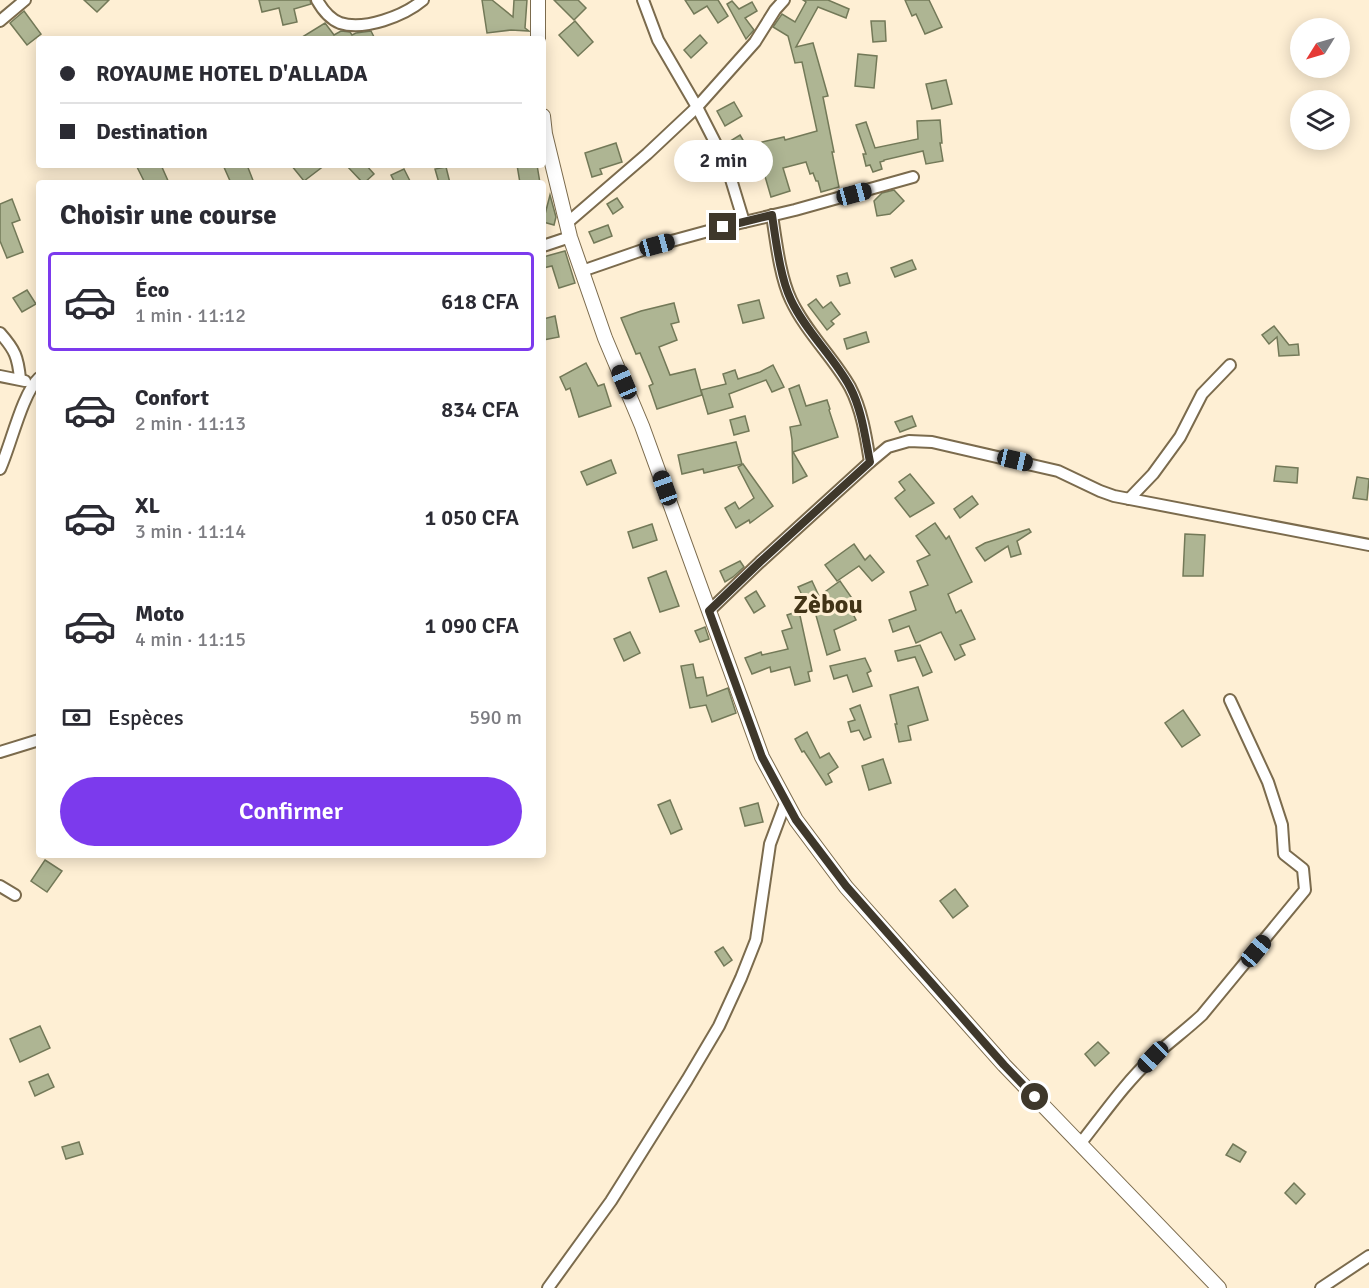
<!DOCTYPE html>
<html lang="fr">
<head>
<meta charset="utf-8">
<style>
	body { margin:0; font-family:Signika,sans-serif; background:#f2f2f3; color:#2b2b33; height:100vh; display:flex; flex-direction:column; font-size:22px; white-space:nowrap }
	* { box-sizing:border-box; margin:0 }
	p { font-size:20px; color:#7c7c81 }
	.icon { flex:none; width:33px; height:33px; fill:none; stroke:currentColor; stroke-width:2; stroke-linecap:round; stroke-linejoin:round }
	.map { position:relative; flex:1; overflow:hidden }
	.sheet { position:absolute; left:36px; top:180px; width:510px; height:678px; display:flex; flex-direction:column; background:#fff; border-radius:6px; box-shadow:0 3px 15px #0003 }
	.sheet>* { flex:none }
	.top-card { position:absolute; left:36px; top:36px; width:510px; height:132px; border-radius:6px; box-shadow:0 3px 15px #0003; display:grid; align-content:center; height:132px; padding:0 24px; background:#fff }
	.needle { width:39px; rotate:233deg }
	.controls { position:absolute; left:1290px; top:18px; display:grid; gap:12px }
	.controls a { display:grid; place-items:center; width:60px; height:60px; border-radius:50%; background:#fff; box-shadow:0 3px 15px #0003; font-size:30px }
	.end { position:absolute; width:27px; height:27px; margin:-14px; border:8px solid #3f382b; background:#fff; box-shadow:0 0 0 3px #fff }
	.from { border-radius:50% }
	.bubble { position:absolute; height:42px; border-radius:21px; background:#fff; box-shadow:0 3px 15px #0003; font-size:20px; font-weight:600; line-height:42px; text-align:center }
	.car { position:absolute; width:18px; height:36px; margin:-18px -9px; border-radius:8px; box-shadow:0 0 4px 2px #0007; background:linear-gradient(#222 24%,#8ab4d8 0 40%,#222 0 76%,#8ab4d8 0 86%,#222 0) }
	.top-card b { display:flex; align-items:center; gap:21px; height:57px; font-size:22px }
	.top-card b+b { border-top:2px solid #e1e1e2 }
	.top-card i { width:15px; height:15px; background:#2b2b33 }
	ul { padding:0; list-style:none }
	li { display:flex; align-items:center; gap:18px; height:99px; margin:0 12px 9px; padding:0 12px; border:3px solid transparent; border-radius:6px }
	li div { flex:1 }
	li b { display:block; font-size:22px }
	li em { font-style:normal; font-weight:600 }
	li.active { border-color:#7c3aed }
	li>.icon { width:54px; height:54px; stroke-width:1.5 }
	h2 { padding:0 24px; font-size:27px; line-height:72px }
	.pay { display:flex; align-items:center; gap:15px; height:66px; padding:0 24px; font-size:22px }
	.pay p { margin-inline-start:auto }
	.cta { display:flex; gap:12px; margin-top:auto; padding:12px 24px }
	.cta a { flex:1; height:69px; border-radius:36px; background:#7c3aed; color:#fff; font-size:24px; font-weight:600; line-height:69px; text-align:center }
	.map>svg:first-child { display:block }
</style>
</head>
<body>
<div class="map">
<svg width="1369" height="1288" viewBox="0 0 1369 1288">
	<rect width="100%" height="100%" fill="#feefd4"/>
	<g fill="#aeb593" stroke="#737958" stroke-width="1.5">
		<polygon points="84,0 109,0 97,12"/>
		<polygon points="259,0 310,0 311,4 294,9 297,22 283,25 279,8 262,12"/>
		<polygon points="482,0 492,0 513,17 514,0 527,0 525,28 529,31 511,30 487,33"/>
		<polygon points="554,0 578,0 586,8 574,20"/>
		<polygon points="685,0 718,0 728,16 718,23 707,6 694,14"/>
		<polygon points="803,0 828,0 849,9 846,18 818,7 796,47 813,43 828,96 823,97 834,152 832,152 839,187 821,192 818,181 816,181 813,173 810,174 806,162 783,168 790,191 771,197 762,166 767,164 762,142 784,137 785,140 817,131 802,62 795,63 788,36 773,27 782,14 795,22 806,2"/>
		<polygon points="905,0 929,0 942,27 925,34 916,14 912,16"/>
		<polygon points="732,1 739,9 752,2 757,11 745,18 754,30 746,39 727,4"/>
		<polygon points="24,11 41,34 27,45 10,23"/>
		<polygon points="575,21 593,42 578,56 559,35"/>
		<polygon points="871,21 885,21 886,41 873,42"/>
		<polygon points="325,23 334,35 341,31 350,32 352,35 356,33 371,31 375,39 299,39"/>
		<polygon points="700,35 707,43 691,58 684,50"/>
		<polygon points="858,54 877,56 874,88 855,86"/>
		<polygon points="946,80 952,104 932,109 926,84"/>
		<polygon points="734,102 742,116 725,126 717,111"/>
		<polygon points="940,120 942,143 940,143 943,161 926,164 923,151 884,160 884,161 880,162 882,169 873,172 870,165 866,166 863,154 866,154 856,125 866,122 875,148 918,139 917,121"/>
		<polygon points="740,135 747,147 734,155 727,143"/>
		<polygon points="616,143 622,162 600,169 602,174 592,177 585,153"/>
		<polygon points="136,165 161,165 169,183 145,183"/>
		<polygon points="223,165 247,165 254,183 231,183"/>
		<polygon points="291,165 325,165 304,181"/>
		<polygon points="346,165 366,165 374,174 364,183 363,183"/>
		<polygon points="517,165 537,165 540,183 520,183"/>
		<polygon points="446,167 450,183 439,183 435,169"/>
		<polygon points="404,169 411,183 395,183 391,175"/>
		<polygon points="894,190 904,201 890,214 877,216 874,201 882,193"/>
		<polygon points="550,195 556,217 554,225 543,222"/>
		<polygon points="617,198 623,207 613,214 607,204"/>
		<polygon points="12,199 20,220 12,223 23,252 7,258 0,241 0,204"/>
		<polygon points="608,225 612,236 594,243 589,232"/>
		<polygon points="565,251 575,283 559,288 552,266 543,268 543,257"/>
		<polygon points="912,260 916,269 895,277 891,268"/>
		<polygon points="847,273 850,283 840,286 837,276"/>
		<polygon points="27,290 36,304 22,312 13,298"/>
		<polygon points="816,299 823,308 831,302 840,314 831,321 834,324 827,330 808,305"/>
		<polygon points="759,300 764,318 743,323 738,305"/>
		<polygon points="674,303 679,322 671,324 677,340 659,347 670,375 695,369 702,395 657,409 649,386 653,384 640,353 636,354 621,318 641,311"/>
		<polygon points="555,316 559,337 543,340 543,319"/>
		<polygon points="1274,326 1289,345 1298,344 1299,355 1279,356 1277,337 1269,344 1262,335"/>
		<polygon points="866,332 869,342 847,349 844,339"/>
		<polygon points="586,363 598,386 604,384 611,406 579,417 570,388 566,390 560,377"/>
		<polygon points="773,365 784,387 772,392 766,380 729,394 733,407 708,414 701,390 726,384 723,374 735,370 738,379 760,372"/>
		<polygon points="799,385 806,406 827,400 830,409 829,410 838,437 793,452 807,476 793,483 792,440 790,427 801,425 789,389"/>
		<polygon points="745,416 749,431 734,435 730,420"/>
		<polygon points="912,416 916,426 900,432 895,422"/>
		<polygon points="736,442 742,464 704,473 703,469 682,474 678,455"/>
		<polygon points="611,460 616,473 587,485 581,472"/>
		<polygon points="743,464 773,506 750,523 749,520 736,528 725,508 735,502 739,509 754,498 738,467"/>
		<polygon points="1276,466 1298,468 1297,483 1274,481"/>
		<polygon points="910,474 934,503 910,517 895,498 905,490 899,482"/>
		<polygon points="1357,477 1369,479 1367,500 1353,498"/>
		<polygon points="972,496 978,504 960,518 954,509"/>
		<polygon points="935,523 946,539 949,536 972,582 948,594 956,613 961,610 975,639 960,645 965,655 955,660 941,632 916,643 909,626 893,632 889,620 916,610 910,592 928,585 917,561 930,555 916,536"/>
		<polygon points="652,524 657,540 633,548 628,532"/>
		<polygon points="1029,529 1031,532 1017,541 1021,554 1011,557 1008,546 985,561 976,548 985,543"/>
		<polygon points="1185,534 1205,535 1203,576 1183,576"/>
		<polygon points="854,544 865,560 870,555 884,572 872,581 859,566 837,581 825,565"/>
		<polygon points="740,561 744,567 733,577 725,582 720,571"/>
		<polygon points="666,571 679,606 660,612 648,578"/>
		<polygon points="812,581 819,596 840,581 856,604 850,608 856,620 834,630 840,650 827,655 812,601 806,603 798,587"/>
		<polygon points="756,591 765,606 754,613 745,598"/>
		<polygon points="799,611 812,671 808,672 810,681 795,685 790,667 771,672 770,667 752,674 745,658 761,652 762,655 788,649 782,631 792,628 787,615"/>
		<polygon points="705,627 709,639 700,642 695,631"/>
		<polygon points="630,632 640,653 624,661 614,639"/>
		<polygon points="920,645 932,672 923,676 915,657 898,661 895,651"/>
		<polygon points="865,658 871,671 867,673 872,686 853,692 847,675 834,679 830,666"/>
		<polygon points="693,664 696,678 703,677 707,696 728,688 736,713 712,722 706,705 690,708 681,666"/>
		<polygon points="918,687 928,720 908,726 911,740 899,742 895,724 897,724 890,695"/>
		<polygon points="860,705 871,737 864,740 859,730 851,732 848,722 855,720 850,709"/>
		<polygon points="1183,710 1200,735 1182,747 1165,723"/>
		<polygon points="807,732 820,758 829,753 838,767 828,774 832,782 826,785 804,751 802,752 795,739"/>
		<polygon points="883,759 891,783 869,790 862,766"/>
		<polygon points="670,800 682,829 671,834 658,805"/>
		<polygon points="758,803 763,822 745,826 740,808"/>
		<polygon points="45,860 62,871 47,892 31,881"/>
		<polygon points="955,889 968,906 953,918 940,901"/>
		<polygon points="723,947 732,960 724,966 715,952"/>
		<polygon points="40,1026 50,1048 20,1062 10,1039"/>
		<polygon points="1098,1042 1109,1053 1095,1066 1085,1054"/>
		<polygon points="48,1074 54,1087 35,1096 29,1082"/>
		<polygon points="79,1142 83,1154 66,1159 62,1147"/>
		<polygon points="1233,1144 1246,1152 1240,1162 1226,1155"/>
		<polygon points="1294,1183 1305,1194 1296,1204 1285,1193"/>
	</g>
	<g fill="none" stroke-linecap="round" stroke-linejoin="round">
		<g stroke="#7b6b4d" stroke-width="14">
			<g id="minor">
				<path d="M317,0C322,9 330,19 340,23C364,31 404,16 423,0"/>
				<polyline points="643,0 658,40 697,107 719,150 730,176 744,222"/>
				<polyline points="0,21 25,0"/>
				<path d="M772,215C776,241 780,277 791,300C806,332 833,357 850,387C862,410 866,437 870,462"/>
				<polyline points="567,223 647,154 697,107 755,42 775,10 784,0"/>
				<polyline points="543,246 570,237"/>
				<polyline points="582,271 657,245 723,227 795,210 913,177"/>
				<path d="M0,333C15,350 18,357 20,379"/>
				<polyline points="0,376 25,381"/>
				<path d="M0,469C11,445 22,394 39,378"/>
				<polyline points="1129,499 1153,474 1180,437 1202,394 1230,365"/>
				<polyline points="709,611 760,562 870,462 888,447 909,441 932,442 1058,471 1100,491 1114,496 1369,545"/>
				<polyline points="0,752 39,740"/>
				<polyline points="0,886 15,895"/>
				<path d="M1080,1144C1103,1115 1125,1083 1152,1058C1168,1043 1186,1030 1202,1015L1305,890L1303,869L1284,854L1282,825L1268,782L1230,700"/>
				<polyline points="548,1288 611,1201 687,1080 719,1026 741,978 756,940 770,844 786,801"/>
				<polyline points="1321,1288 1369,1256"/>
			</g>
		</g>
		<g stroke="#7b6b4d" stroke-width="16">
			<g id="tertiary">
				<polyline points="538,0 538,39"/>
				<polyline points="543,116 545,134 570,237 605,338 642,426 762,757 796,820 846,887 1004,1065 1219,1288"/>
			</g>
		</g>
		<use href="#minor" stroke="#fff" stroke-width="10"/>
		<use href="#tertiary" stroke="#fff" stroke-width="14"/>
	</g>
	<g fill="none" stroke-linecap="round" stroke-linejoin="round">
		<path stroke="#3f382b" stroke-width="8" d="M723,227L772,215C776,241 780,277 791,300C806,332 834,357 850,387C862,410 865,437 870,462L760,562L709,611L762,757L796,820L846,886L1004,1065L1035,1097"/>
	</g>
	<g text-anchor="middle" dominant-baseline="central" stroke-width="6" stroke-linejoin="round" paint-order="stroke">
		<g font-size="26" font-weight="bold" fill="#423417" stroke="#feefd4">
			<text x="828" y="605">Zèbou</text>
		</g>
	</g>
</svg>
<div class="controls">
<a><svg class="needle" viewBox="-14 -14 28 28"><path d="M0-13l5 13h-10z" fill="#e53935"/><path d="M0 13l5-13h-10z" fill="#7c7c81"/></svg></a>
<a><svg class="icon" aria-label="layers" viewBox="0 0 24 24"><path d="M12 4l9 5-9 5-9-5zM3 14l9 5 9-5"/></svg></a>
</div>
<i class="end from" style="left:1035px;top:1097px"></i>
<i class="end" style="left:723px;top:227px"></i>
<div class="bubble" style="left:674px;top:140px;width:99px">2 min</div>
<i class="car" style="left:854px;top:194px;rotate:75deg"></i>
<i class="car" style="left:657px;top:245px;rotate:75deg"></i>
<i class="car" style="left:624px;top:382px;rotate:337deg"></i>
<i class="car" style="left:1015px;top:460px;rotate:103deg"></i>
<i class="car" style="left:665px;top:488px;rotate:340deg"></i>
<i class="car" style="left:1256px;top:951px;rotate:40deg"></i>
<i class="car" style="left:1153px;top:1057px;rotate:224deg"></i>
<div class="top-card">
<b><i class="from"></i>ROYAUME HOTEL D'ALLADA</b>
<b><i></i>Destination</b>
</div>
<section class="sheet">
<h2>Choisir une course</h2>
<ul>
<li class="active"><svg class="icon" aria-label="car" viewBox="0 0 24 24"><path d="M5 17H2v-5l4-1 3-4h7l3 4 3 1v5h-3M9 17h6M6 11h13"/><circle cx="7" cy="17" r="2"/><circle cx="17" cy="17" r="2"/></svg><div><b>Éco</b><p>1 min · 11:12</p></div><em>618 CFA</em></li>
<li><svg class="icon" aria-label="car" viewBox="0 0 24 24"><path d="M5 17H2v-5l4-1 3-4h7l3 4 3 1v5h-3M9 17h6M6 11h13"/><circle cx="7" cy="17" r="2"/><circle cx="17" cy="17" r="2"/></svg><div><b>Confort</b><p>2 min · 11:13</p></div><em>834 CFA</em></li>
<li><svg class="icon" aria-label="car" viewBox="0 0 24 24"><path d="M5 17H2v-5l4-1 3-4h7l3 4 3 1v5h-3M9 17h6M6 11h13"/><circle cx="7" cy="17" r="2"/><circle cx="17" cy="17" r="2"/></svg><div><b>XL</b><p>3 min · 11:14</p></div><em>1 050 CFA</em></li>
<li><svg class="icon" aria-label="car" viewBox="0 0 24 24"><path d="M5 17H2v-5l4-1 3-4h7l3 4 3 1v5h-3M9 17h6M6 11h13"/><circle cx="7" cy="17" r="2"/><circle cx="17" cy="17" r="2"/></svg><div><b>Moto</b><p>4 min · 11:15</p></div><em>1 090 CFA</em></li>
</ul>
<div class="pay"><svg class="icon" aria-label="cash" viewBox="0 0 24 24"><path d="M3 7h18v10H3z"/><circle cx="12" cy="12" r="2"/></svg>Espèces<p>590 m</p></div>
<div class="cta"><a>Confirmer</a></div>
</section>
</div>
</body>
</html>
